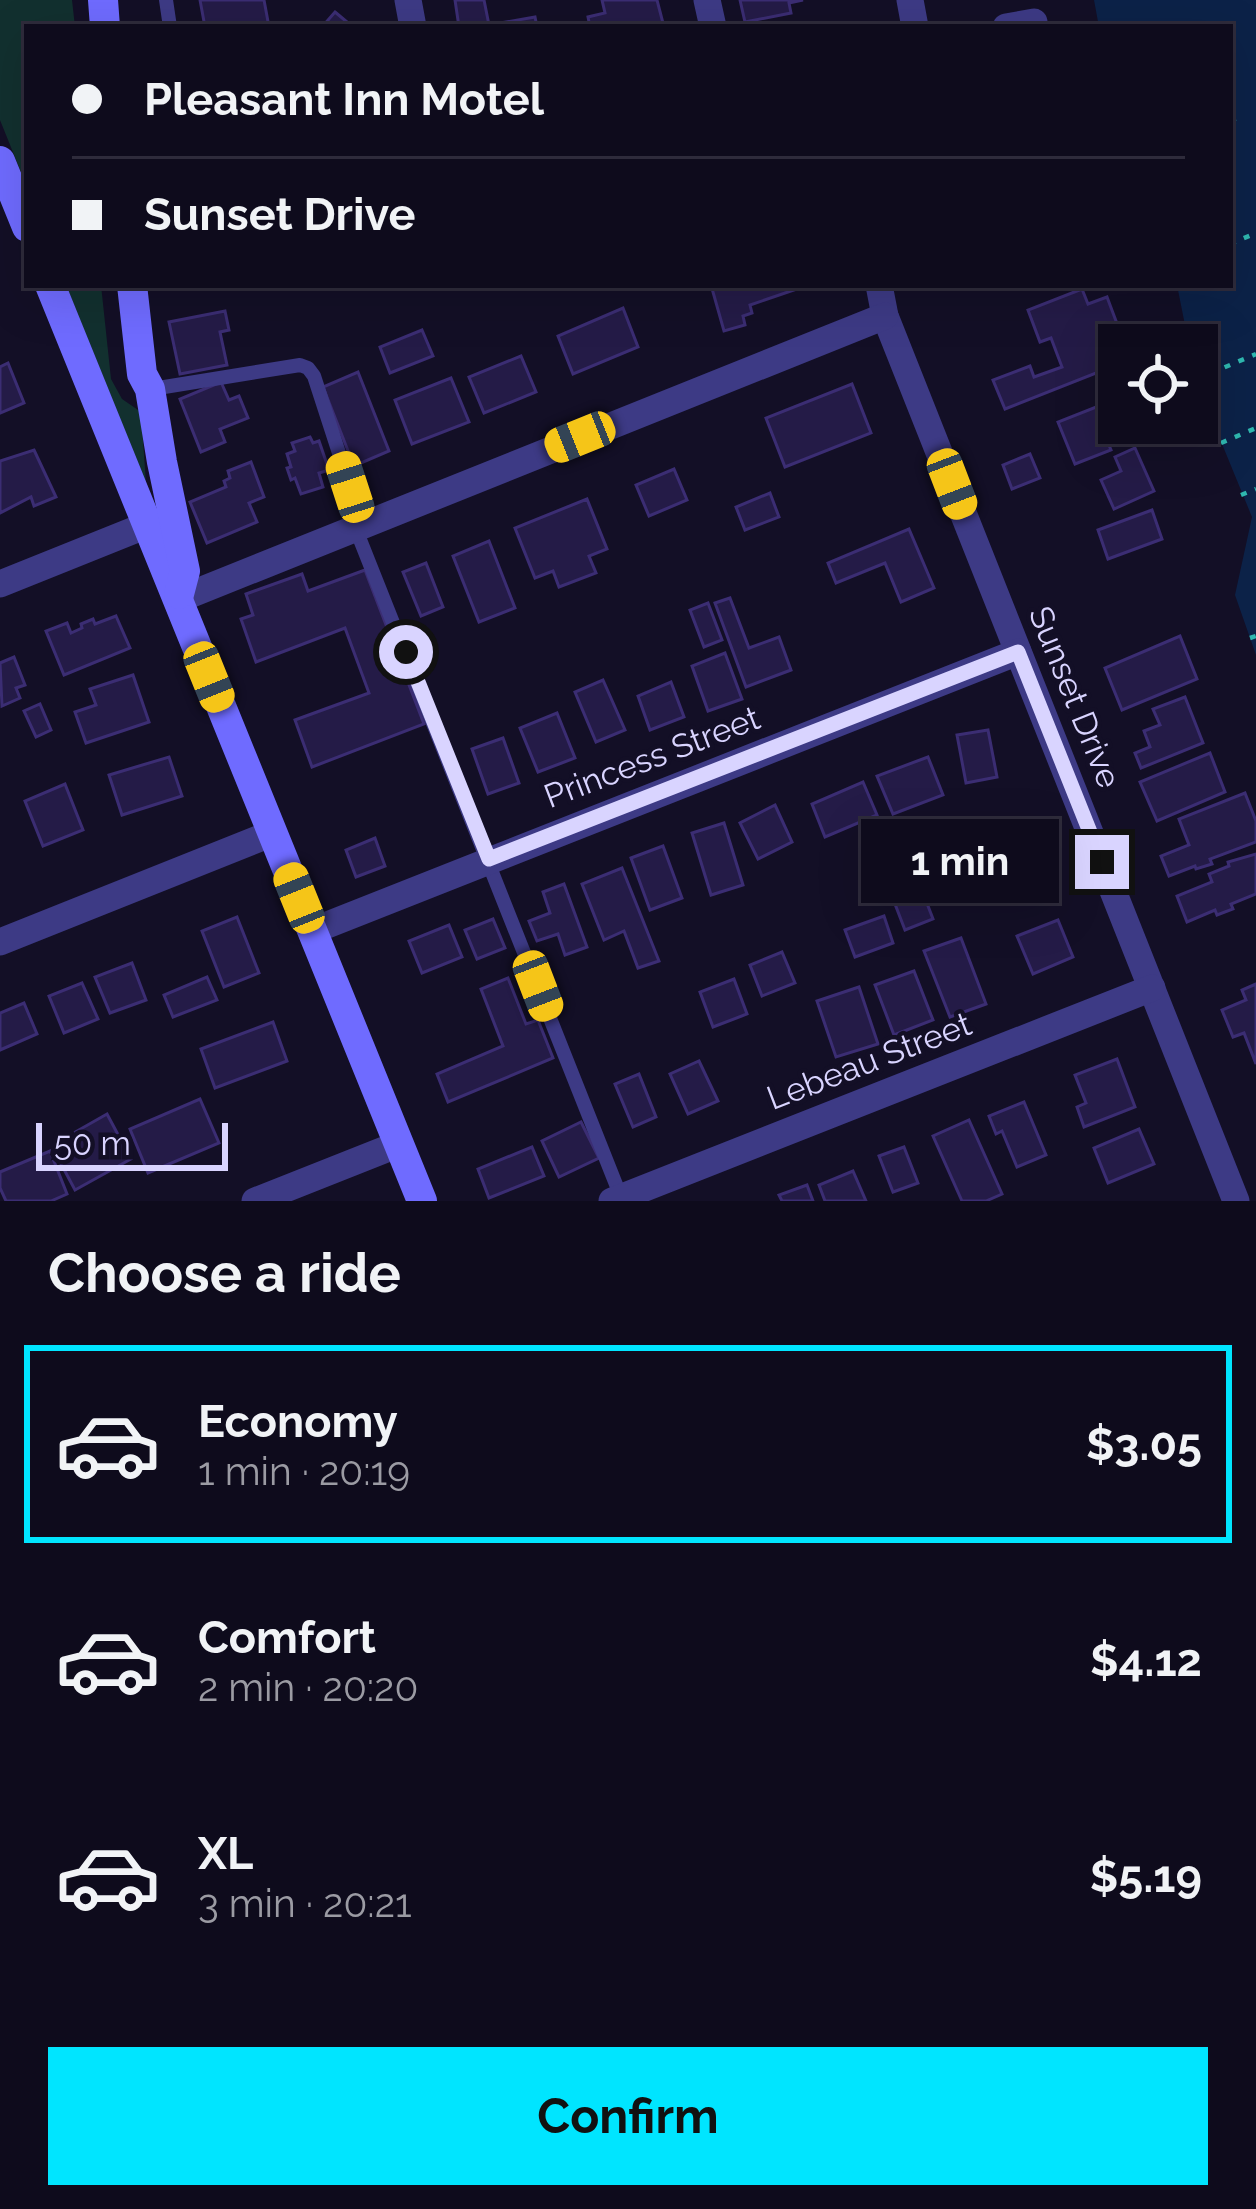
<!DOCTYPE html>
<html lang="en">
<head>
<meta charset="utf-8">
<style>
	body { margin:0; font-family:Raleway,sans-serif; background:#171425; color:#f1f3f6; height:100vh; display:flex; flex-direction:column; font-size:45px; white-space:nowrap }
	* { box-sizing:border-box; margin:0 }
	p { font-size:39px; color:#9b9ba3 }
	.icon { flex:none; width:66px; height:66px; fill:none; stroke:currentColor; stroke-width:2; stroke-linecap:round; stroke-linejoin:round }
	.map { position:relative; height:1201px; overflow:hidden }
	.panel { display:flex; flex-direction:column; background:#0e0b1c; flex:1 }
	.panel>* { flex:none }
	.top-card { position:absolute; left:24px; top:24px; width:1209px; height:264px; border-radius:0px; box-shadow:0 12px 48px #0002,0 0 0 3px #2e2b3b; display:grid; align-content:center; height:264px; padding:0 48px; background:#0e0b1c }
	.fabs { position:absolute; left:1098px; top:324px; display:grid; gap:24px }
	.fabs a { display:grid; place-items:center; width:120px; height:120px; border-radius:0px; background:#0e0b1c; box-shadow:0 12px 48px #0002,0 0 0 3px #2e2b3b; font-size:60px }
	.scale { position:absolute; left:36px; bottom:30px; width:192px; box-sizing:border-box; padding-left:12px; border:6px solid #d9d4ff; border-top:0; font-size:33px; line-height:42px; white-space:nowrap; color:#d9d4ff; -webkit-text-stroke:9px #130f26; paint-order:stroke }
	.end { position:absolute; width:54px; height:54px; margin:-27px; border:15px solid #d9d4ff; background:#111; box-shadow:0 0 0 6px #111 }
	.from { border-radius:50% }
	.bubble { position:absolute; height:84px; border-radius:0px; background:#0e0b1c; box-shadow:0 12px 48px #0002,0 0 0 3px #2e2b3b; font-size:39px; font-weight:700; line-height:84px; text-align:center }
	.car { position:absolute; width:36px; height:72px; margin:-36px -18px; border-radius:15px; box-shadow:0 0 9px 3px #0007; background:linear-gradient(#f5c518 24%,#345 0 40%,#f5c518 0 76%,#345 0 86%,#f5c518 0) }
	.top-card b { display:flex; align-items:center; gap:42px; height:114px; font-size:45px }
	.top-card b+b { border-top:3px solid #2e2b3b }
	.top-card i { width:30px; height:30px; background:#f1f3f6 }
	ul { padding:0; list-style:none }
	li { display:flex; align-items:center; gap:36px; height:198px; margin:0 24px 18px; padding:0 24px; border:6px solid transparent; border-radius:0px }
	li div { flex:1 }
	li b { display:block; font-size:45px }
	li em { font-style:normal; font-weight:700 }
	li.current { border-color:#00e5ff }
	li>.icon { width:108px; height:108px; stroke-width:1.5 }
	h2 { padding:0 48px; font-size:54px; line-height:144px }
	.action { display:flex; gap:24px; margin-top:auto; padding:24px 48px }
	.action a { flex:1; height:138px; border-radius:0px; background:#00e5ff; color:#111; font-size:48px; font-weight:700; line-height:138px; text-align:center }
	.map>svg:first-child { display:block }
</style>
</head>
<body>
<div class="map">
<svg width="1256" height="1201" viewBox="0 0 1256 1201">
	<rect width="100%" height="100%" fill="#130f26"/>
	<g fill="#12302f">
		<polygon points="0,0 72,0 75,27 27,27 27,187 0,120"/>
		<polygon points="66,285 101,285 111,379 122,399 141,412 146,483"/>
	</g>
	<polygon fill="#0c2248" points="1094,0 1256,0 1256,655 1235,595 1252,517 1197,383 1197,345 1189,345 1177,285 1230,285 1230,27 1099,27"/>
	<g fill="#241b47" stroke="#3b2d73" stroke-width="3">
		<polygon points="200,0 264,0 269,27 205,27"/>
		<polygon points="455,0 484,0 489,25 535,17 537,27 459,27"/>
		<polygon points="602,0 657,0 664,27 590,27 588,17 605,13"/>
		<polygon points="740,0 803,0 789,3 791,13 745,22"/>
		<polygon points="335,12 353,27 322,27"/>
		<polygon points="711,285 793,285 794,290 750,305 752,313 743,316 745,325 724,331"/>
		<polygon points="1082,289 1088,304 1107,297 1125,345 1119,345 1119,364 1005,409 993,380 1030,366 1034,377 1062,367 1051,338 1040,342 1028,310"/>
		<polygon points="623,308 638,347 573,374 558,336"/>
		<polygon points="225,311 229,330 220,332 227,365 180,374 169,322"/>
		<polygon points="422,330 433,356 390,373 380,347"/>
		<polygon points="521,356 536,392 484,413 469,377"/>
		<polygon points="8,363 24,403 0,413 0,367"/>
		<polygon points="358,372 389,451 354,466 323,387"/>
		<polygon points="451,378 469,422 412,444 395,400"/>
		<polygon points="221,382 229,400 239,396 248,418 220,429 225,442 201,452 180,399"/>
		<polygon points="852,384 871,433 785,467 766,418"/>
		<polygon points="1119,398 1119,423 1102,429 1111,450 1075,464 1058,422"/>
		<polygon points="310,437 313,443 319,441 329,470 319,473 323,487 301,494 295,478 291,480 287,468 291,467 287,454 295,451 292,443"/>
		<polygon points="1135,448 1154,491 1114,509 1101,480 1121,471 1115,457"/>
		<polygon points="34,450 56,497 34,506 31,497 0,513 0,461"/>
		<polygon points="1030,454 1040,478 1012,489 1003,465"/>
		<polygon points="251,462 264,497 249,503 257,522 207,543 190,502 226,487 224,481 230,478 228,471"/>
		<polygon points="674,469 687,500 649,516 636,485"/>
		<polygon points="770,493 779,517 745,530 736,507"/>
		<polygon points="587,499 607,549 589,556 596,573 559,587 553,571 535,578 515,528"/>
		<polygon points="1152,510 1162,539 1108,559 1098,530"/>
		<polygon points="909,529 934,588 901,602 885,563 836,583 828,563"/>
		<polygon points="489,541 515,608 479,622 453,556"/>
		<polygon points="426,563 443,607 421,616 403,572"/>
		<polygon points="365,570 424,724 312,767 295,720 369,693 345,628 256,662 241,619 253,615 246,594 302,574 308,591"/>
		<polygon points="730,598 749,648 779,637 791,670 746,687 715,603"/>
		<polygon points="708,603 722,640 704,647 690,610"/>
		<polygon points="116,616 130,648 64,675 46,631 67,623 71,633 82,628 81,624 93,619 95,624"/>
		<polygon points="1180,636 1197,679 1122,710 1105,668"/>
		<polygon points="725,653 742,699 708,711 692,666"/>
		<polygon points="14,657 25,685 16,688 20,698 2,706 0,663"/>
		<polygon points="133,675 149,722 86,743 75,712 96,705 90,689"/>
		<polygon points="603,680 625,730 596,742 575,692"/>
		<polygon points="671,682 684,717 650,730 638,696"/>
		<polygon points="1185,697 1203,743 1141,768 1135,753 1150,747 1144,731 1160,725 1153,709"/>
		<polygon points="40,704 51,730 36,737 24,711"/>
		<polygon points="557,713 575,758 538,772 520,728"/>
		<polygon points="988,730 997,777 966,783 957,735"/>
		<polygon points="503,738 519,783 488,794 472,749"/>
		<polygon points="1210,753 1225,792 1157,821 1140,782"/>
		<polygon points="169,757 182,796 122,815 109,775"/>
		<polygon points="928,757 943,795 893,814 877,776"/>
		<polygon points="863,782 877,815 825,837 812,804"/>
		<polygon points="65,784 83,830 43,846 25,801"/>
		<polygon points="1245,793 1256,821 1256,842 1210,859 1212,864 1196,869 1195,866 1169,876 1161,856 1189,845 1179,819"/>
		<polygon points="775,805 792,842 758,859 740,823"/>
		<polygon points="724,823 743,885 711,895 692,833"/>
		<polygon points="375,838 385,866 356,877 346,850"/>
		<polygon points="663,846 682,898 650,910 631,858"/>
		<polygon points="1256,854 1256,894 1231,904 1233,909 1217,915 1215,910 1187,922 1177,896 1212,882 1209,874 1229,866 1228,862"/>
		<polygon points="1029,856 1039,882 1009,893 999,868"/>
		<polygon points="622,868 659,961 638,968 624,931 604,940 582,884"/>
		<polygon points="564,884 587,947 565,955 558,934 537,941 529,921 550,913 543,892"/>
		<polygon points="923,893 933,919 905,930 895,904"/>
		<polygon points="884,916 893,943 855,957 845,930"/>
		<polygon points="237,917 259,973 224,987 202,931"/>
		<polygon points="493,919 505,948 477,959 465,930"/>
		<polygon points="1058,920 1073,957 1033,974 1017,936"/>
		<polygon points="449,925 462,957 422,973 409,941"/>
		<polygon points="961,938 986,1004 950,1017 924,951"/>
		<polygon points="782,952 795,983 762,996 750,965"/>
		<polygon points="132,963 146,1000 110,1013 95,977"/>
		<polygon points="914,971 933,1020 894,1035 875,985"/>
		<polygon points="207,977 217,1000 173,1017 164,995"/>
		<polygon points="508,978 526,1024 538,1020 553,1058 448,1102 437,1074 503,1046 481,989"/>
		<polygon points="734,979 747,1014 713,1027 700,992"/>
		<polygon points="82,983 98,1019 64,1033 49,996"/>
		<polygon points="1256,984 1256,1064 1244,1033 1233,1037 1222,1010 1246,1000 1242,990"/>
		<polygon points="859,987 878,1044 836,1057 817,1001"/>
		<polygon points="24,1003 37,1034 0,1050 0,1013"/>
		<polygon points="273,1022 287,1061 215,1088 201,1049"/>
		<polygon points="1117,1059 1135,1107 1084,1127 1077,1107 1086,1103 1075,1075"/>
		<polygon points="699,1061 718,1101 688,1114 670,1074"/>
		<polygon points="639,1074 656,1117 633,1127 615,1084"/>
		<polygon points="200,1099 219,1143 148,1173 130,1129"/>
		<polygon points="1024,1102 1046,1155 1017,1167 1002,1131 996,1134 989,1116"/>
		<polygon points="107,1114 131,1159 75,1190 59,1160 77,1150 70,1135"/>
		<polygon points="969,1120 1002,1194 986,1201 962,1201 933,1136"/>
		<polygon points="581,1122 599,1158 559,1177 542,1141"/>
		<polygon points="1139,1129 1154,1164 1108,1183 1094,1148"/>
		<polygon points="532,1147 544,1176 489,1198 478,1169"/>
		<polygon points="904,1147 918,1183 893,1192 879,1156"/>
		<polygon points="50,1151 67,1194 51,1201 6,1201 0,1188 0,1172"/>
		<polygon points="853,1171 866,1201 825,1201 819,1185"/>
		<polygon points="807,1185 813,1201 782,1201 779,1195"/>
	</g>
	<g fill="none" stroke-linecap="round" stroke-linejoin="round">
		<g stroke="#2fb8b0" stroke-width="4.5" stroke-dasharray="6 9" stroke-linecap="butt">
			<polyline points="1230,120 1238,118"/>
			<polyline points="1230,244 1256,233"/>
			<polyline points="1197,379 1256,354"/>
			<polyline points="1221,443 1256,428"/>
			<polyline points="1241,495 1256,489"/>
			<polyline points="1250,638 1256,636"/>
		</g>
		<g stroke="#3d3a85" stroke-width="14">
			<polyline points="166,0 170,27"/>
			<polyline points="152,389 300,365 308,368 314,376 362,524"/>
			<polyline points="355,527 621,1197"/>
		</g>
		<g stroke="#3d3a85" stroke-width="27">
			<polyline points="408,0 413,27"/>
			<polyline points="707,0 713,27"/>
			<polyline points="910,0 915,27"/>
			<polyline points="1006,27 1034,22"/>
			<polyline points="879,285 885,316 1236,1201"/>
			<polyline points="0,584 147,525"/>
			<polyline points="177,600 885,316"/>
			<polyline points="312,931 1018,652"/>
			<polyline points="0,942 273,833"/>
			<polyline points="255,1201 399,1144"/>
			<polyline points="612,1201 1152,988"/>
		</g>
		<g stroke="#6f6bff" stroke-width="30">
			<polyline points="103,0 105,27"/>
			<polyline points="0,161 27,227"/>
			<polyline points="50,285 422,1201"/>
			<polyline points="132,285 142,374 150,389 162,462 185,571 179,594"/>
		</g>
	</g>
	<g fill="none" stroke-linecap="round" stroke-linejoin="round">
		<polyline stroke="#d9d4ff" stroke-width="15" points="406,652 489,859 1018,652 1102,862"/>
	</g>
	<g text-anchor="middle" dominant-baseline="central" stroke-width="9" stroke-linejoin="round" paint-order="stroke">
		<g font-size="33" fill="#d9d4ff" stroke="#130f26">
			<text transform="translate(1075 697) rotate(68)">Sunset Drive</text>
			<text transform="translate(652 757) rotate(-21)">Princess Street</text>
			<text transform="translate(869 1061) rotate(-21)">Lebeau Street</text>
		</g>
	</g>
</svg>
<div class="fabs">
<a><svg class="icon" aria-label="locate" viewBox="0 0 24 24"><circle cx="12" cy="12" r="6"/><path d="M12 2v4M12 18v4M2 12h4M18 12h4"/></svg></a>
</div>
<div class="scale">50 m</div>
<i class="end from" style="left:406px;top:652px"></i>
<i class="end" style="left:1102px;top:862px"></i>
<div class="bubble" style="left:861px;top:819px;width:198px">1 min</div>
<i class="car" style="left:580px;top:437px;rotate:248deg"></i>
<i class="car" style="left:952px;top:484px;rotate:159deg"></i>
<i class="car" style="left:350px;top:487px;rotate:342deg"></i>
<i class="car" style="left:209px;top:677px;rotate:158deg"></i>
<i class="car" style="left:299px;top:898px;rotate:338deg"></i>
<i class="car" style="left:538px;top:986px;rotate:159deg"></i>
<div class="top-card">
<b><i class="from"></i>Pleasant Inn Motel</b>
<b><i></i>Sunset Drive</b>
</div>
</div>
<section class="panel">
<h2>Choose a ride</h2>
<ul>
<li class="current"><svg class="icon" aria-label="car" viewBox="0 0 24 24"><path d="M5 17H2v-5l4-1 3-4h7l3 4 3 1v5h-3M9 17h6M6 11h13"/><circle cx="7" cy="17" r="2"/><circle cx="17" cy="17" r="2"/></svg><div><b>Economy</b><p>1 min · 20:19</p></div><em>$3.05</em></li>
<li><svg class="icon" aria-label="car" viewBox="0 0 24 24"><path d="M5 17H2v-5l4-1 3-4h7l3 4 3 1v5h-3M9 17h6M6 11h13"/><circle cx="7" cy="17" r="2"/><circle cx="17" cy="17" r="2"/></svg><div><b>Comfort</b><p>2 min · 20:20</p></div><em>$4.12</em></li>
<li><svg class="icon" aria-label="car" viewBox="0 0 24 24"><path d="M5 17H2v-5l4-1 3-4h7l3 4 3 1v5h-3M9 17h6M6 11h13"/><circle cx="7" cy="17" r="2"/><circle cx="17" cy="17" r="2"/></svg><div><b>XL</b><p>3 min · 20:21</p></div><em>$5.19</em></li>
</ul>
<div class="action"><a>Confirm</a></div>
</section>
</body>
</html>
